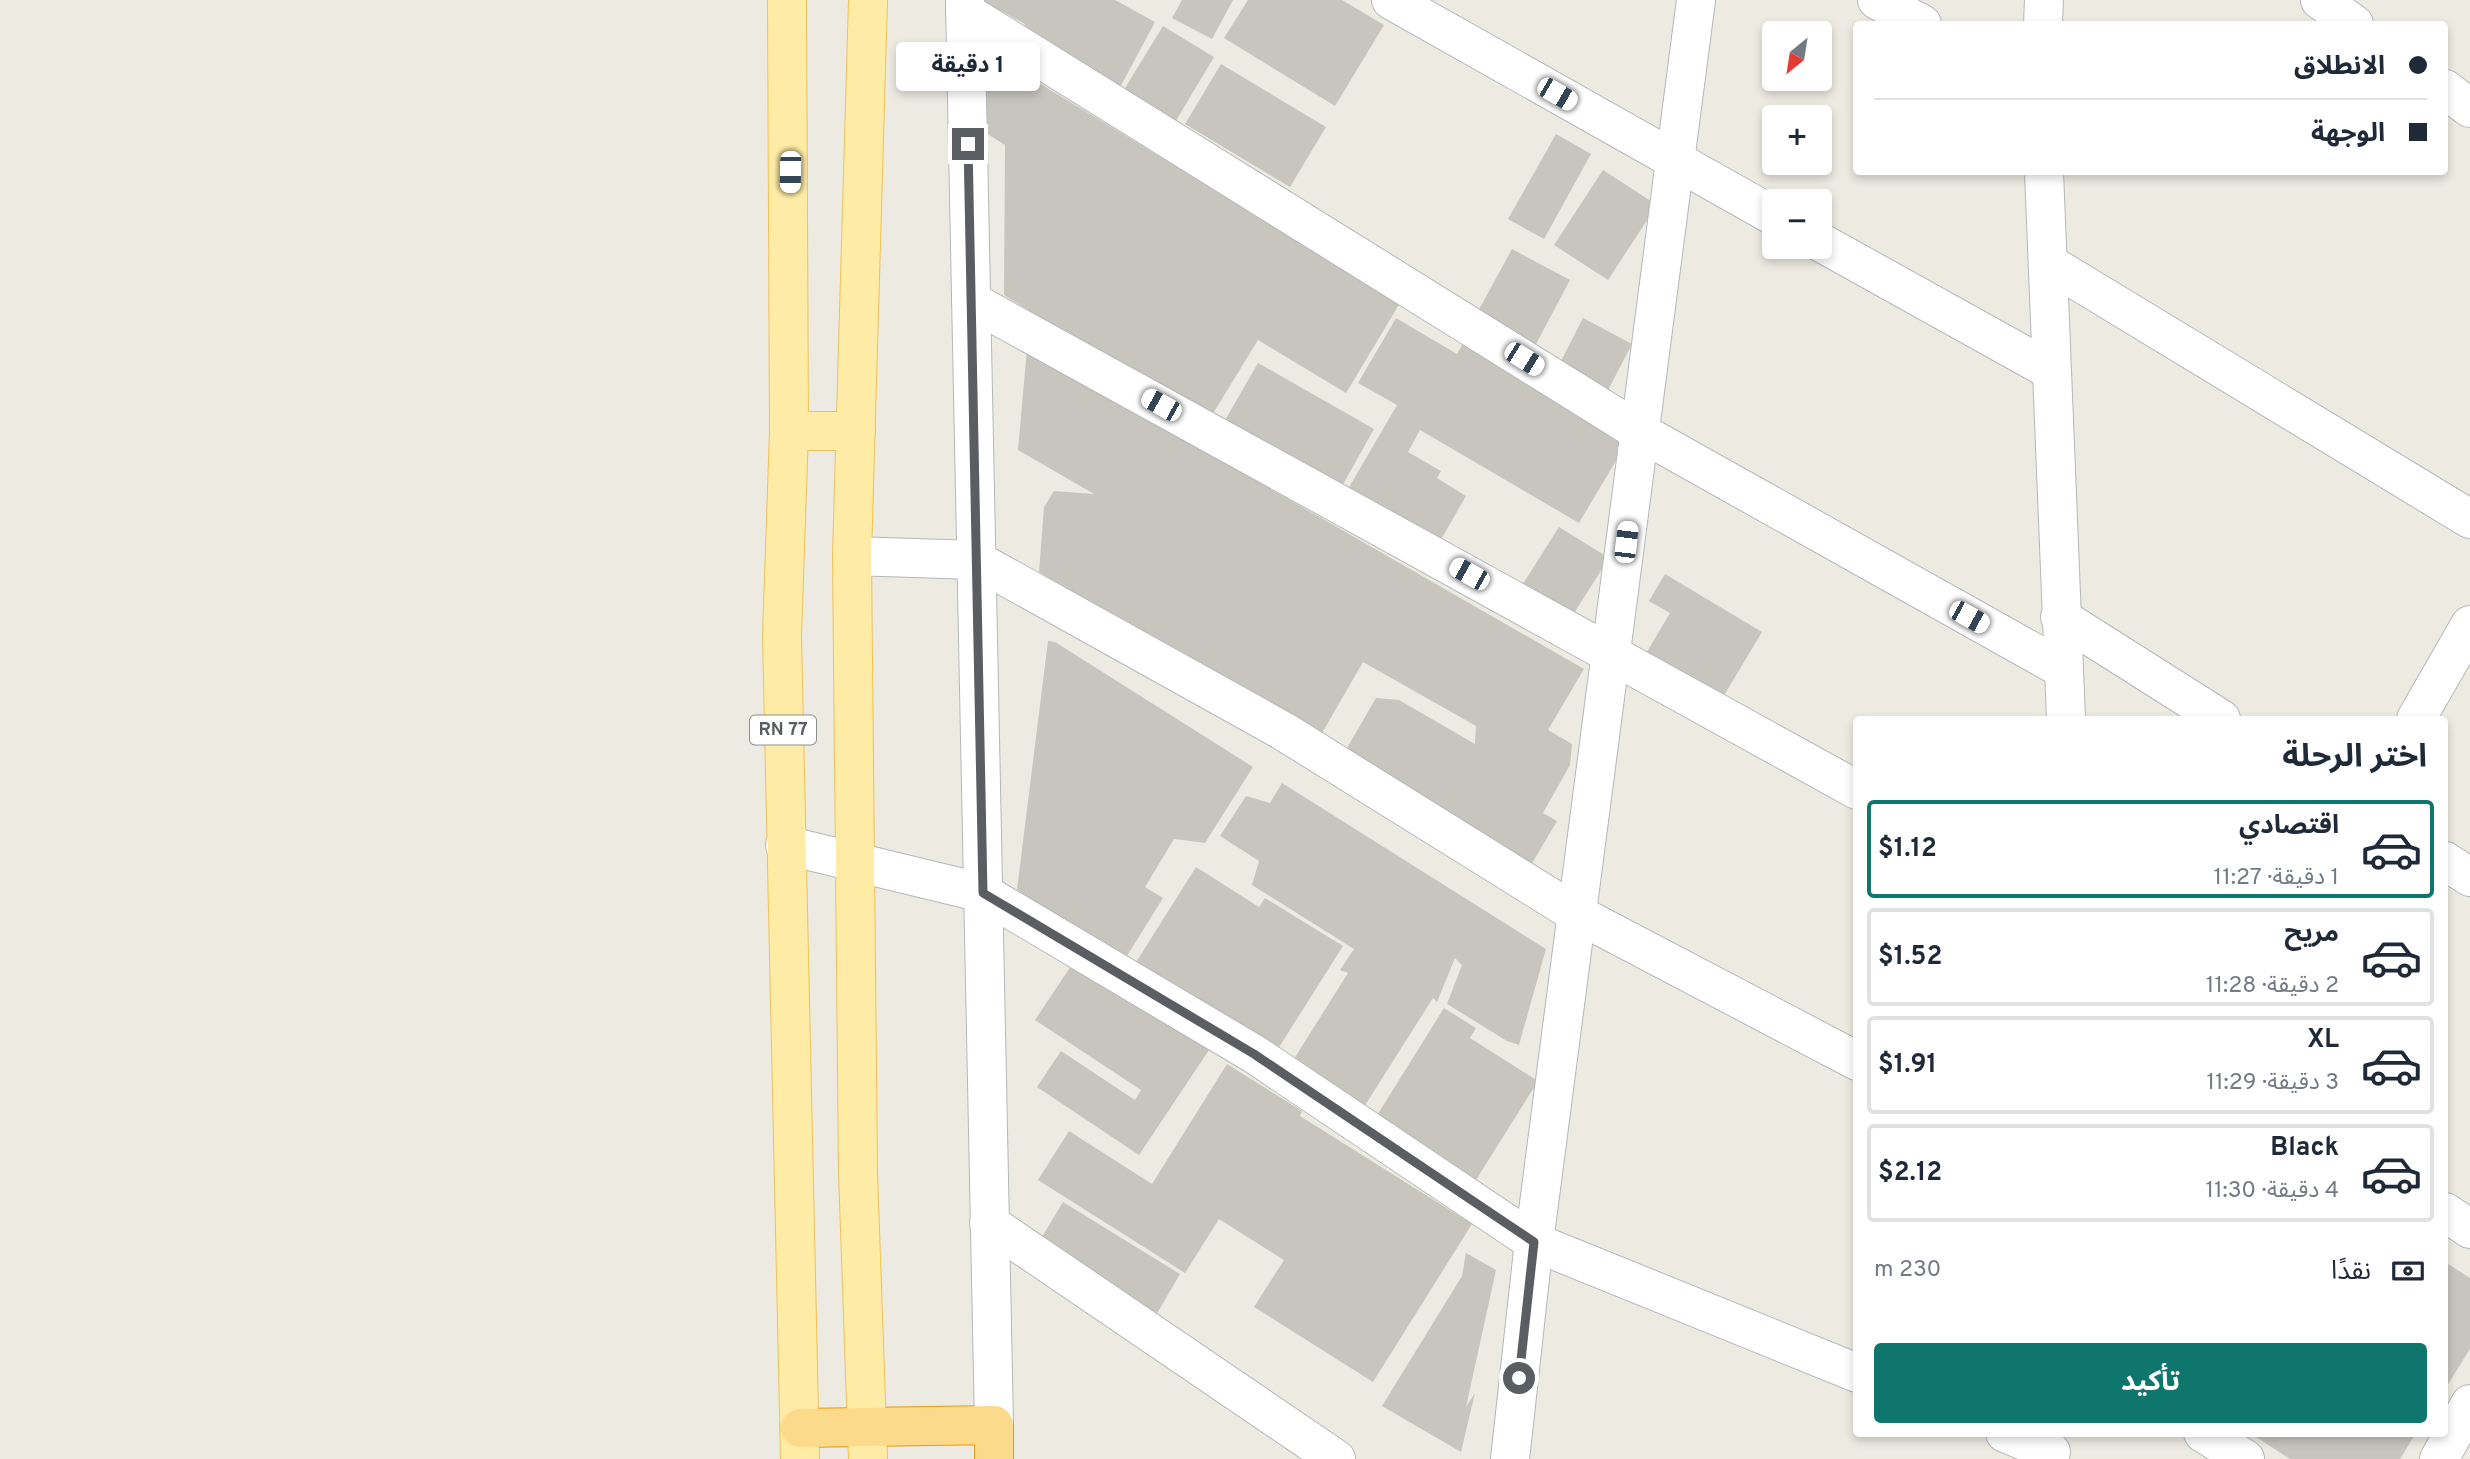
<!DOCTYPE html>
<html lang="ar">
<head>
<meta charset="utf-8">
<style>
	body { margin:0; font-family:Overpass,"Noto Sans Arabic",sans-serif; background:#f6f6f7; color:#1f2937; direction:rtl; height:100vh; display:flex; flex-direction:column; font-size:26px; white-space:nowrap }
	* { box-sizing:border-box; margin:0 }
	p { font-size:23px; color:#747a83 }
	.icon { flex:none; width:38px; height:38px; fill:none; stroke:currentColor; stroke-width:2; stroke-linecap:round; stroke-linejoin:round }
	.map { position:relative; flex:1; overflow:hidden; direction:ltr }
	.panel { position:absolute; left:1853px; top:716px; width:595px; height:721px; display:flex; flex-direction:column; background:#fff; border-radius:7px; box-shadow:0 4px 10px #0003; direction:rtl }
	.panel>* { flex:none }
	.top-card { position:absolute; left:1853px; top:21px; width:595px; height:154px; border-radius:7px; box-shadow:0 4px 10px #0003; direction:rtl; display:grid; align-content:center; height:154px; padding:0 21px; background:#fff }
	.needle { width:46px; rotate:210deg }
	.tools { position:absolute; left:1762px; top:21px; display:grid; gap:14px }
	.tools a { display:grid; place-items:center; width:70px; height:70px; border-radius:7px; background:#fff; box-shadow:0 4px 10px #0003; font-size:35px }
	.end { position:absolute; width:32px; height:32px; margin:-16px; border:9px solid #5a5e62; background:#fff; box-shadow:0 0 0 4px #fff }
	.from { border-radius:50% }
	.bubble { position:absolute; height:49px; border-radius:7px; background:#fff; box-shadow:0 4px 10px #0003; font-size:23px; font-weight:700; line-height:49px; text-align:center; direction:rtl }
	.car { position:absolute; width:21px; height:42px; margin:-21px -10px; border-radius:9px; box-shadow:0 0 5px 2px #0007; background:linear-gradient(#fff 24%,#345 0 40%,#fff 0 76%,#345 0 86%,#fff 0) }
	.top-card b { display:flex; align-items:center; gap:24px; height:66px; font-size:26px }
	.top-card b+b { border-top:2px solid #e0e1e3 }
	.top-card i { width:18px; height:18px; background:#1f2937 }
	ul { padding:0; list-style:none }
	li { display:flex; align-items:center; gap:21px; height:98px; margin:0 14px 10px; padding:0 7px; border:4px solid #e0e1e3; border-radius:7px }
	li div { flex:1 }
	li b { display:block; font-size:26px }
	li em { font-style:normal; font-weight:700 }
	li.selected { border-color:#0f766e }
	li>.icon { width:63px; height:63px; stroke-width:1.5 }
	h2 { padding:0 21px; font-size:32px; line-height:84px }
	.pay { display:flex; align-items:center; gap:18px; height:77px; padding:0 21px; font-size:26px }
	.pay p { margin-inline-start:auto }
	.button { display:flex; gap:14px; margin-top:auto; padding:14px 21px }
	.button a { flex:1; height:80px; border-radius:7px; background:#0f766e; color:#fff; font-size:28px; font-weight:700; line-height:80px; text-align:center }
	.map>svg:first-child { display:block }
</style>
</head>
<body>
<div class="map">
<svg width="2470" height="1459" viewBox="0 0 2470 1459">
	<rect width="100%" height="100%" fill="#edeae2"/>
	<g fill="#c8c5bf">
		<polygon points="981,0 1115,0 1155,22 1117,93 1019,36 1025,24"/>
		<polygon points="1182,0 1233,0 1212,39 1172,18"/>
		<polygon points="1248,0 1342,0 1384,25 1335,106 1224,38"/>
		<polygon points="1163,26 1214,57 1174,124 1122,93"/>
		<polygon points="1003,61 1400,303 1346,393 1258,340 1209,420 1004,295 1005,145 981,130 981,97"/>
		<polygon points="1221,64 1326,127 1290,187 1185,124"/>
		<polygon points="1556,134 1591,154 1544,239 1508,219"/>
		<polygon points="1603,170 1657,205 1608,280 1554,245"/>
		<polygon points="1512,249 1570,280 1535,346 1476,315"/>
		<polygon points="1396,318 1457,354 1465,340 1630,437 1579,523 1420,430 1408,452 1441,471 1437,478 1466,496 1435,550 1344,496 1397,405 1358,383"/>
		<polygon points="1583,318 1632,344 1606,394 1558,367"/>
		<polygon points="1027,349 1584,669 1548,730 1572,744 1570,765 1543,813 1557,821 1531,865 1340,760 1376,698 1399,700 1475,744 1476,726 1363,662 1318,740 1039,572 1044,507 1054,491 1094,494 1018,450"/>
		<polygon points="1258,363 1374,429 1337,495 1220,429"/>
		<polygon points="1559,527 1609,558 1571,618 1521,587"/>
		<polygon points="1665,574 1762,632 1723,697 1647,652 1670,613 1649,601"/>
		<polygon points="1048,641 1055,642 1253,767 1205,843 1174,839 1145,887 1163,898 1125,959 1017,890"/>
		<polygon points="1282,783 1546,949 1519,1045 1507,1041 1447,1004 1462,965 1455,958 1437,1002 1433,998 1364,1107 1292,1062 1348,973 1340,970 1354,949 1252,885 1259,861 1220,836 1246,796 1270,803"/>
		<polygon points="1196,867 1259,907 1265,898 1343,946 1276,1052 1135,964"/>
		<polygon points="1077,957 1211,1047 1139,1155 1037,1087 1061,1051 1135,1100 1141,1090 1035,1020"/>
		<polygon points="1444,1008 1476,1028 1470,1038 1538,1081 1476,1180 1376,1117"/>
		<polygon points="1227,1064 1302,1111 1300,1116 1472,1224 1373,1382 1254,1307 1284,1260 1219,1219 1185,1273 1038,1180 1069,1131 1152,1184"/>
		<polygon points="1063,1202 1180,1274 1152,1322 1034,1250"/>
		<polygon points="1466,1253 1496,1270 1466,1407 1475,1393 1461,1452 1382,1406 1462,1276"/>
		<polygon points="2445,1262 2470,1278 2470,1349 2445,1389"/>
		<polygon points="2250,1433 2416,1433 2400,1459 2290,1459"/>
	</g>
	<g fill="none" stroke-linecap="round" stroke-linejoin="round">
		<g stroke="#b4b8bc" stroke-width="40">
			<g id="minor">
				<polyline points="965,0 994,1425"/>
				<polyline points="1391,0 1774,216"/>
				<polyline points="1877,0 1922,24"/>
				<polyline points="2320,0 2354,24"/>
				<polyline points="965,12 1640,432 2063,669"/>
				<polyline points="2043,24 2044,0"/>
				<polyline points="2445,89 2470,108"/>
				<polyline points="2044,172 2066,719"/>
				<polyline points="1820,242 2052,371"/>
				<polyline points="2048,263 2470,519"/>
				<polyline points="971,301 1857,790"/>
				<polyline points="852,556 976,560 1283,731 1577,914 1857,1061"/>
				<polyline points="2060,617 2221,719"/>
				<polyline points="2416,719 2470,625"/>
				<polyline points="785,845 983,893 1254,1054 1534,1242 1857,1373"/>
				<polyline points="2445,861 2470,877"/>
				<polyline points="2445,1212 2470,1229"/>
				<polyline points="989,1223 1336,1459"/>
				<polyline points="2005,1433 2051,1452"/>
				<polyline points="2203,1433 2245,1459"/>
				<polyline points="1510,1459 1534,1242 1696,0"/>
				<polyline points="2439,1459 2470,1404"/>
			</g>
		</g>
		<g stroke="#efc059" stroke-width="40">
			<g id="major">
				<polyline points="787,0 789,431 782,636 800,1459"/>
				<polyline points="789,431 856,431"/>
				<polyline points="868,1459 858,1172 852,556 868,0"/>
			</g>
		</g>
		<g stroke="#eb9b04" stroke-width="40">
			<polyline id="highway" points="800,1428 994,1425 994,1459"/>
		</g>
		<use href="#minor" stroke="#fff" stroke-width="38"/>
		<use href="#major" stroke="#feeca6" stroke-width="38"/>
		<use href="#highway" stroke="#fbdb8b" stroke-width="38"/>
	</g>
	<g fill="none" stroke-linecap="round" stroke-linejoin="round">
		<polyline stroke="#5a5e62" stroke-width="9" points="968,144 983,893 1254,1054 1534,1242 1519,1378"/>
	</g>
	<g text-anchor="middle" dominant-baseline="central" stroke-width="5" stroke-linejoin="round" paint-order="stroke">
		<rect fill="#fff" stroke="#8c8e91" stroke-width="2" x="750" y="715.5" width="66" height="29" rx="5"/>
		<g font-size="18" font-weight="bold" fill="#5a5e62">
			<text x="783" y="730">RN 77</text>
		</g>
	</g>
</svg>
<div class="tools">
<a><svg class="needle" viewBox="-14 -14 28 28"><path d="M0-13l5 13h-10z" fill="#e53935"/><path d="M0 13l5-13h-10z" fill="#747a83"/></svg></a>
<a>+</a>
<a>−</a>
</div>
<i class="end from" style="left:1519px;top:1378px"></i>
<i class="end" style="left:968px;top:144px"></i>
<div class="bubble" style="left:896px;top:42px;width:144px">1 دقيقة</div>
<i class="car" style="left:1557px;top:94px;rotate:120deg"></i>
<i class="car" style="left:790px;top:172px;rotate:181deg"></i>
<i class="car" style="left:1524px;top:359px;rotate:122deg"></i>
<i class="car" style="left:1161px;top:405px;rotate:299deg"></i>
<i class="car" style="left:1626px;top:542px;rotate:7deg"></i>
<i class="car" style="left:1469px;top:574px;rotate:299deg"></i>
<i class="car" style="left:1969px;top:617px;rotate:119deg"></i>
<div class="top-card">
<b><i class="from"></i>الانطلاق</b>
<b><i></i>الوجهة</b>
</div>
<section class="panel">
<h2>اختر الرحلة</h2>
<ul>
<li class="selected"><svg class="icon" aria-label="car" viewBox="0 0 24 24"><path d="M5 17H2v-5l4-1 3-4h7l3 4 3 1v5h-3M9 17h6M6 11h13"/><circle cx="7" cy="17" r="2"/><circle cx="17" cy="17" r="2"/></svg><div><b>اقتصادي</b><p>1 دقيقة · 11:27</p></div><em>$1.12</em></li>
<li><svg class="icon" aria-label="car" viewBox="0 0 24 24"><path d="M5 17H2v-5l4-1 3-4h7l3 4 3 1v5h-3M9 17h6M6 11h13"/><circle cx="7" cy="17" r="2"/><circle cx="17" cy="17" r="2"/></svg><div><b>مريح</b><p>2 دقيقة · 11:28</p></div><em>$1.52</em></li>
<li><svg class="icon" aria-label="car" viewBox="0 0 24 24"><path d="M5 17H2v-5l4-1 3-4h7l3 4 3 1v5h-3M9 17h6M6 11h13"/><circle cx="7" cy="17" r="2"/><circle cx="17" cy="17" r="2"/></svg><div><b>XL</b><p>3 دقيقة · 11:29</p></div><em>$1.91</em></li>
<li><svg class="icon" aria-label="car" viewBox="0 0 24 24"><path d="M5 17H2v-5l4-1 3-4h7l3 4 3 1v5h-3M9 17h6M6 11h13"/><circle cx="7" cy="17" r="2"/><circle cx="17" cy="17" r="2"/></svg><div><b>Black</b><p>4 دقيقة · 11:30</p></div><em>$2.12</em></li>
</ul>
<div class="pay"><svg class="icon" aria-label="cash" viewBox="0 0 24 24"><path d="M3 7h18v10H3z"/><circle cx="12" cy="12" r="2"/></svg>نقدًا<p>230 m</p></div>
<div class="button"><a>تأكيد</a></div>
</section>
</div>
</body>
</html>
